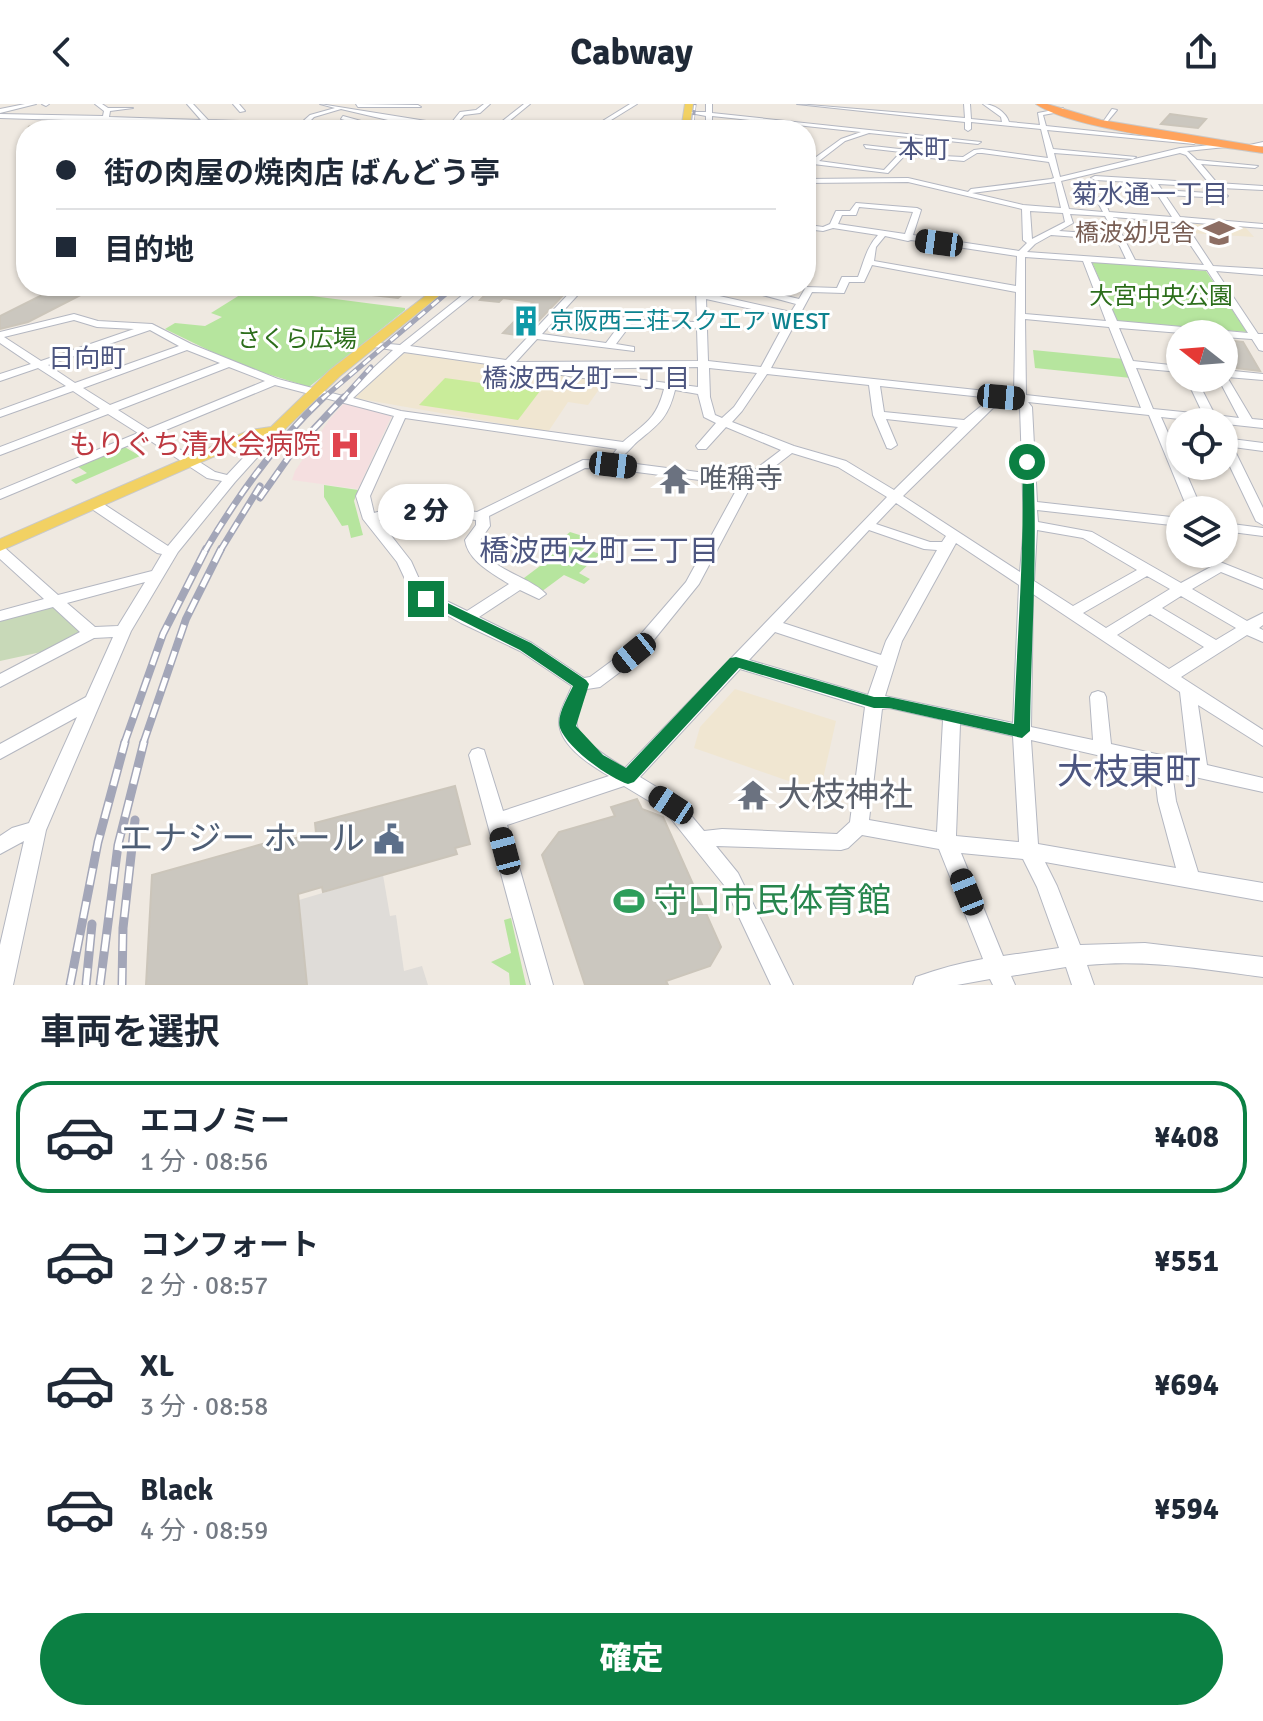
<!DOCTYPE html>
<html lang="ja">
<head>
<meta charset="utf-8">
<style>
	body { margin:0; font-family:Signika,"Noto Sans JP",sans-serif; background:#f6f6f7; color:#1f2937; height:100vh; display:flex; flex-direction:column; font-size:30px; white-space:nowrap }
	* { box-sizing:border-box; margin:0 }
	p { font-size:26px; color:#747a83 }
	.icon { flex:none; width:44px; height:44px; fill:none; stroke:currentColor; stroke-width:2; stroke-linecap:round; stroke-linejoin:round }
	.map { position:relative; height:881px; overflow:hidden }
	.side { display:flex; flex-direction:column; background:#fff; flex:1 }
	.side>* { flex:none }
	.guide { position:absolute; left:16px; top:16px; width:800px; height:176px; border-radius:32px; box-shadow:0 2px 6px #0004; display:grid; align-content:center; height:176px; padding:0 40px; background:#fff }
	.needle { width:52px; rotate:287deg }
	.fabs { position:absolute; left:1166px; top:216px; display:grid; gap:16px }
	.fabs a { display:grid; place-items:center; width:72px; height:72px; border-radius:50%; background:#fff; box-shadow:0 2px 6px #0004; font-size:40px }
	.end { position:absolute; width:36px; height:36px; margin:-18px; border:10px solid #0b8043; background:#fff; box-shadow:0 0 0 4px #fff }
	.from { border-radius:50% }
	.bubble { position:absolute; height:56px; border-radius:28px; background:#fff; box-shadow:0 2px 6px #0004; font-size:26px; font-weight:800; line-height:56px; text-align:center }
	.car { position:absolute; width:24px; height:48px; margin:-24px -12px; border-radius:10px; box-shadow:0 0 6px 2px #0007; background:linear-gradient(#222 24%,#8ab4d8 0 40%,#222 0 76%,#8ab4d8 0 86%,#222 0) }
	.guide b { display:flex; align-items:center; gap:28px; height:76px; font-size:30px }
	.guide b+b { border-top:2px solid #e0e1e3 }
	.guide i { width:20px; height:20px; background:#1f2937 }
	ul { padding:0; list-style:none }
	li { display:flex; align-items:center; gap:24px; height:112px; margin:0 16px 12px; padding:0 24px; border:4px solid transparent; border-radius:32px }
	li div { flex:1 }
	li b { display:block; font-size:30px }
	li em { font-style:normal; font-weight:800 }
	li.on { border-color:#0b8043 }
	li>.icon { width:72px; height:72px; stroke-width:1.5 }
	h2 { padding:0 40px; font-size:36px; line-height:96px }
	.button { display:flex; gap:16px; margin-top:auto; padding:16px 40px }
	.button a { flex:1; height:92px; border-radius:48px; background:#0b8043; color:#fff; font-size:32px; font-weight:800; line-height:92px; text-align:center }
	header { display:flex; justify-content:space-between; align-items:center; height:104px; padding:0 40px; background:#fff; font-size:36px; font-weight:800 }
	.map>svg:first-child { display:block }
</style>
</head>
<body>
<header><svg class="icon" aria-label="back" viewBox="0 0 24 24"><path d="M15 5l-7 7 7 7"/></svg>Cabway<svg class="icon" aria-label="share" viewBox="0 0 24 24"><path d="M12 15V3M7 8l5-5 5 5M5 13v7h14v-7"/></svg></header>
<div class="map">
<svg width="1263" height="881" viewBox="0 0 1263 881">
	<rect width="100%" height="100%" fill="#efe9e1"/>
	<g fill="#f0e6d1">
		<polygon points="1184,119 1244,122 1254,133 1191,129"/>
		<polygon points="408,249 605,277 588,301 568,298 548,328 355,294 402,250"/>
		<polygon points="735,585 836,617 820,688 694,644 700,623"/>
	</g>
	<polygon fill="#f5dfe0" points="347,296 392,311 358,385 292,376 295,367 329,316"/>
	<g fill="#b6e59e">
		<polygon points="1092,158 1206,167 1247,228 1117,217"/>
		<polygon points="251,184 405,204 405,206 309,283 239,261 165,225 175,219 205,222 222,213 211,209"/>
		<polygon points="1033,246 1124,255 1131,274 1035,264"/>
		<polygon points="123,342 140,352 76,380 71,376 87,369 77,362"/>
		<polygon points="324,381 358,386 354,397 363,431 351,434 348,421 342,422 324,393"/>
		<polygon points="570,428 586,433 577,442 600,450 579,469 590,475 584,480 564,471 541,488 520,477 548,456 541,452"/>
		<polygon points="511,814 526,881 510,881 509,869 491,858 511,849 504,816"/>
	</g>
	<polygon fill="#c8d9b8" points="50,499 79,526 77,532 46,547 0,557 0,515"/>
	<polygon fill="#c9ec9a" points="445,274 540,287 518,316 419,301"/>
	<polygon fill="#dfdcd8" points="383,771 390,812 396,811 404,867 422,862 428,881 307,881 299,796"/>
	<g fill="#cbc7bf" stroke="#cbc5ba" stroke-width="2">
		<polygon points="1170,10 1206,15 1198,24 1161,20"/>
		<polygon points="43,18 106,20 106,26 28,23"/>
		<polygon points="60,182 98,182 28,218 0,225 0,212"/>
		<polygon points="383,182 413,182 398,194 372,191"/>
		<polygon points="494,182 572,182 524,232 503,229 533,198 503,194 499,198 480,196"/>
		<polygon points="1224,236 1243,238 1260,267 1236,264 1224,243"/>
		<polygon points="455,682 470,740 455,744 457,750 323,788 322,783 298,790 307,881 146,881 152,771 291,732 292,735 316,729 315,719"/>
		<polygon points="637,695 642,705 663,713 721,843 710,862 666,877 668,881 585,881 542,751 559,728 615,712 611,703"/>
	</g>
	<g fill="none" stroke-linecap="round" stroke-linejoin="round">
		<g stroke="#b4b7c1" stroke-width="2">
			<g id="minor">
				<polygon points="25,0 36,0 0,9 0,5"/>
				<polygon points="42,0 49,0 46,2"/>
				<polygon points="95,0 102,0 108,4 133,4 110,7 109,13 201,16 187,0 193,0 208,16 301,19 310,11 335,4 320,0 445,20 452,18 460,8 476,6 484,0 490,0 480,9 464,11 455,21 485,26 443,24 388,16 341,5 314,13 301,26 294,26 297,23 0,14 0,10 103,12 104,7"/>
				<polygon points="233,0 239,0 245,7 240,8"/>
				<polygon points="356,0 418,1 421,3 358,3"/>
				<polygon points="524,0 530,0 498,26 491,26"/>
				<polygon points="630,0 637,0 595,26 588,26"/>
				<polygon points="706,0 712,0 712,9 981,38 978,40 869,29 845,37 819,57 884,66 901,48 866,44 864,41 908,46 908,48 888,69 813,60 806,59 806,55 812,56 841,35 861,28 712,12 712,21 709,26 703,26 706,21 706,12 685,8 706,8"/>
				<path d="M797,0L965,14L964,0H970L971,15L1002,18L1001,13L983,0C994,0 1006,8 1009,18L1040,21L1038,9L1063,4L1065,7L1043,11L1046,22L1197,38L1194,40L1047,26L1053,45L1136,53L1133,55L1054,49L1060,73L1180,44L1233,39L1235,42L1187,47L1197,56L1258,62L1255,64L1201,60L1217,79L1263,82V86L1221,84L1218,87L1213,83L1158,80L1162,86L1224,90L1228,92L1224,94L1165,91L1180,113L1263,120V124L1184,118L1213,162L1263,165V171L1216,167L1258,230H1263V247L1259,246L1252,235L1224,233V230H1194L1119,224L1133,257L1180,262V268L1136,264L1153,305L1203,310L1186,274H1196L1215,311L1239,314L1218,274H1224V266L1263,270V276L1227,273L1252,315L1263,316V324L1161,313L1180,356V362H1183L1202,406H1188L1149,311L1028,298L1032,303L1037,398L1180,414V422L1037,406L1038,418L1092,428L1181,479L1220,458L1263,475V485L1221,468L1192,485L1247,517L1263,509V521L1259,524L1263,526V538L1247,531L1181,573L1263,626V642L1198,601L1207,661L1263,674V688L1172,668L1176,697L1198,768L1263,779V797L1045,758L1057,782L1080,841L1145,839L1263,853V873C1205,865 1146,855 1087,861L1094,881H1072L1066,863L1011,872L1015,881H993L990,875L957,881H913L916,873C938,865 960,859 983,855L939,745L862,731L848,744L841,746L716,742L738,769L793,881H771L724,781L664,706L624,682L507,721L553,881H531L469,651L472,646L478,644L484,646L503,707L609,672C590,661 553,638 560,611C562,602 568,592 572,582L520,547L461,519L413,492L397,458L363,415L356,392L394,312L275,281L156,330L215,368L227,371L271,324L275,323L281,327L235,378L178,448L131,527L46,726L13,881H0V841L24,737L0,750V732L12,724L29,719L77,613L0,655V640L86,593L113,533L94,534L0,583V570L80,528L53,503L0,517V507L44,495L0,455V443L5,444L58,491L152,467L162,450L157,449L89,403L87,400L89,397H99L168,442L222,377L207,374L146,334L0,395V386L138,329L108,310L0,351V343L100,305L73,287L0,313V306L66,282L38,264L0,277V270L31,260L0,239V228L74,210L98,217L152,220L191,240L278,275L343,292L393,246L368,242V238L400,241L474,182H485L410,242L506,256L576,182H586L564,206L652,217L697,218L696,182H706V189L791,208L796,200L744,186L749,183L799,195L806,183L837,184L842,173H858C864,158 866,144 878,131L833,124L823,127L806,125V109L810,106L814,108L809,121L823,123L830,120L836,107H850L856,99L917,104L921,106L913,131L1019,147L1027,139L1023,136L1022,105L908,78L806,79V75L908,74L968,88L971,85L1051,75L1054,74L1049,58L982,49H977L964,57L918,53L921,51L963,53L974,46L982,45L1048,54L1041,25L971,18V25L968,27L965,25V18ZM1180,49L1186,51L1209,79L1095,72L1091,74L1095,76L1150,79L1172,113L1109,108L1104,95L1100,93L1096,95L1103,108L1069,105L1061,77ZM1055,78L1061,104L1023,101L972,89ZM859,103L913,108L905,130L838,120L842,111H856ZM1030,107L1063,109L1065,118L1032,135ZM1070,110L1105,112L1115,131L1059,127L1073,119ZM1113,113L1175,118L1204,161L1135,156ZM1051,131L1117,136L1126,155L1027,148L1035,140ZM885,132L908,137L911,136L1017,152L1016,182L874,157L876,143ZM1025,153L1083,157L1106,217L1025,210ZM1091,158L1207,166L1248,229L1117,217ZM872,161L1016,188L1014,290L771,264L812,188L844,189L849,178H864ZM706,195L788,213L761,263L708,257ZM559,211L621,219L606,239L542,230ZM1025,215L1109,223L1141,304L1026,291ZM74,216L97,223L134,225L41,257L4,233ZM631,220L697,224L698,257L516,258L537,235L634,247V243L616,240ZM150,226L179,242L75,279L48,261ZM187,246L220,259L110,301L83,284ZM404,248L523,265H558L553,268L554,270L664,285C656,316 645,319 623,338L401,307L353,294ZM229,263L265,277L148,325L118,306ZM698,263V283L558,265ZM709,264L757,269L734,303L722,314L715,311L710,293ZM767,270L869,281L873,311L887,344L891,345L897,341L886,315L958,323L894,386L846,357L794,342L732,318L742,307ZM880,282L1001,295L985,299L964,316L884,308ZM675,286L698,290L704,313L716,319L696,342L698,345H706L726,323L781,346L744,374L613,357L583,356L477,408L406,400L374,409L370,392L405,314L617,345L613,350L619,354C627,350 631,343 638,337C659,320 668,314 675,286ZM1017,299L1020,303L1024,421L1020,468L903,392L993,304ZM792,349L838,363L887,393L625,664C612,656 580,637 577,622C574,611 583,596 587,585L600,583L640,553L699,480L752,380ZM585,364L613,365L739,381L686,478L628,545L590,573L584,574L532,539L479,513L520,486L539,495L546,490C528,471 487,466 479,438L490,422L489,412ZM896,399L946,432L942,438H930L876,420ZM407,408L476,416V421L465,436C468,457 492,469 509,480L467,507L424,486L411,457L379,416ZM869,426L924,445L937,446L886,537L881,551L783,519ZM1037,426L1083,434L1137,466L1073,502L1034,477ZM956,439L1019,481L1013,619L885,592L902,537ZM1147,472L1170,485L1106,524L1083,509ZM145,478L118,522L95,523L67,499ZM1033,490L1180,588L1188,657L1111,640L1106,593L1104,589L1098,587L1092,589L1090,593L1093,636L1031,623ZM1181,492L1236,524L1216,536L1162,504ZM1150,510L1204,543L1169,565L1117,531ZM775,528L878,562L868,591L749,556ZM740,565L865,603L850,718L837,730L722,725L704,727L678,696L640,673ZM889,604L943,616L937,728L869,716L882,605ZM960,620L1013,632L1019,738L956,732ZM1031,636L1154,664L1158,697L1176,764L1038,740ZM961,749L1023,755L1037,783L1059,844L1003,852Z"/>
				<polygon points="1112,5 1117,6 1107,18 1103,18"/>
				<polygon points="343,12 390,25 391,26 381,26 341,15"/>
				<polygon points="1263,38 1263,42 1248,44 1245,42"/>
				<polygon points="1224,334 1263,339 1263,347 1233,343 1263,404 1263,421 1256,417 1224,350"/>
				<polygon points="1224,419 1263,424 1263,432 1224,427"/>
			</g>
		</g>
		<g stroke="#c9c9c9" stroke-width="2">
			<g id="major">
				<polygon points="685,0 693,0 689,26 681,26"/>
				<polygon points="438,182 451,182 340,272 280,330 258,333 0,447 0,435 250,326 271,323 330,266"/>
			</g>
		</g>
		<g stroke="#c9c9c9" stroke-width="2">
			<path id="highway" d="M1036,0H1047L1101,16L1263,43V49C1212,41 1072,26 1036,0Z"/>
		</g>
		<use href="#minor" fill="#fff" fill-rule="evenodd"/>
		<use href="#major" fill="#f2d163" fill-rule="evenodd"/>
		<use href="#highway" fill="#ffa35c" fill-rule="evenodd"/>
		<g stroke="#a3a6b8" stroke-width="3">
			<polyline id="rail-far4" points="692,26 695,0"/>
		</g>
		<g stroke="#a3a6b8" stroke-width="5">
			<g id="rail-far3">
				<polyline points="322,295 455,182"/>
				<polyline points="342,295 371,263"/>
			</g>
		</g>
		<g stroke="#a3a6b8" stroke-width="7">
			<g id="rail-far2">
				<polyline points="260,394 293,347 344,293"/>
				<path d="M205,447C238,391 276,338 324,293"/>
				<polyline points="220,447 260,382"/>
			</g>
		</g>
		<g stroke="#a3a6b8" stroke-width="8">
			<g id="rail-far1">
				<polyline points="124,640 163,530 206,445"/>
				<polyline points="143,640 186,515 221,445"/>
			</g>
		</g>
		<g stroke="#a3a6b8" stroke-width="9">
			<g id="rail">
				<polyline points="70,881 98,738 125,638"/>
				<polyline points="86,881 92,820"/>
				<polyline points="100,881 118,741 144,638"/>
				<polyline points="122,881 123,824 135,716"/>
			</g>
		</g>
		<use href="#rail-far4" stroke="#fff" stroke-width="2" stroke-dasharray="5" stroke-linecap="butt"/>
		<use href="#rail-far3" stroke="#fff" stroke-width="3" stroke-dasharray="9" stroke-linecap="butt"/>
		<use href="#rail-far2" stroke="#fff" stroke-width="4" stroke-dasharray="11" stroke-linecap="butt"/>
		<use href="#rail-far1" stroke="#fff" stroke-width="5" stroke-dasharray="14" stroke-linecap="butt"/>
		<use href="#rail" stroke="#fff" stroke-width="6" stroke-dasharray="17" stroke-linecap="butt"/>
	</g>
	<path fill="#0b8043" d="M1027,354L1033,358C1038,447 1031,537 1030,627L1022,634L889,604H874L739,564L634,678L628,680C609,674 567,644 560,624C556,612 568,593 573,582L520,546L419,495L421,491H431L531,539L586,576L589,580L576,622L603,651L626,664L730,554L736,553L874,593H889L1014,620C1017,532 1025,445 1022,358Z"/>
	<defs>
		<g id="school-bare" transform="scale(2.4)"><path d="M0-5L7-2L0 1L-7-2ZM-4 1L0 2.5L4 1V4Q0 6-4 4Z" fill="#8d6e63" stroke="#fff" stroke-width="2.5" paint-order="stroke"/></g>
		<g id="building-bare" transform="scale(2.4)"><path d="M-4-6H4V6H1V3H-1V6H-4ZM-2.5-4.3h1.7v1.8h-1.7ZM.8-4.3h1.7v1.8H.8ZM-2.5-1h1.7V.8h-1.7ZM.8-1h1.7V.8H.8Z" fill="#0f9aa8" stroke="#fff" stroke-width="2.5" paint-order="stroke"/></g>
		<g id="hospital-bare" transform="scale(2.4)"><path d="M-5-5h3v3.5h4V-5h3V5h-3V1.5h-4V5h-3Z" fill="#e0444e" stroke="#fff" stroke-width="2.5" paint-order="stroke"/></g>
		<g id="temple-bare" transform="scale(2.4)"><path d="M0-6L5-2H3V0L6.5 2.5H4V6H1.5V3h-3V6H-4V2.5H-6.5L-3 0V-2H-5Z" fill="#6b7280" stroke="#fff" stroke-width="2.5" paint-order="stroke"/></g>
		<g id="civic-bare" transform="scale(2.4)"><path d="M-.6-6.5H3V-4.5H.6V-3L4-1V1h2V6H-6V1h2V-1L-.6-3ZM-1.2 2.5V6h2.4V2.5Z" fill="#5c6f8a" stroke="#fff" stroke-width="2.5" paint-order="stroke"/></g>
		<g id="stadium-bare" transform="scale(2.4)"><path d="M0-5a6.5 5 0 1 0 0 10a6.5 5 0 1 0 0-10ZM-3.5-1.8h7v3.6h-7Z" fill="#2e9e5b" stroke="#fff" stroke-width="2.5" paint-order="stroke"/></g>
	</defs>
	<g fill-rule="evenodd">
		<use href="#school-bare" x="1219" y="129"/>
		<use href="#building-bare" x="526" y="217"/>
		<use href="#hospital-bare" x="345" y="341"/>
		<use href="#temple-bare" x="675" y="375"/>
		<use href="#temple-bare" x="753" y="691"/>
		<use href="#civic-bare" x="389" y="735"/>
		<use href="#stadium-bare" x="629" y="797"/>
	</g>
	<g text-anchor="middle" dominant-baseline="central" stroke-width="6" stroke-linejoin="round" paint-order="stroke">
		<g font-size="24" fill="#785e54" stroke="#fff" text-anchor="end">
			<text x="1195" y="129">橋波幼児舎</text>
		</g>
		<g font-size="24" fill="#2c6e1b" stroke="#fff">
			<text x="1161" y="192">大宮中央公園</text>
			<text x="297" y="235">さくら広場</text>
		</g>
		<g font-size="24" fill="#0d838f" stroke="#fff" text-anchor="start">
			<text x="550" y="217">京阪西三荘スクエア WEST</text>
		</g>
		<g font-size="26" fill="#4d5680" stroke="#fff">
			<text x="924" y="46">本町</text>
			<text x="1150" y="91">菊水通一丁目</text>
			<text x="87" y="255">日向町</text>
			<text x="586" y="275">橋波西之町一丁目</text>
		</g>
		<g font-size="28" fill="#be3a42" stroke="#fff" text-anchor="end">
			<text x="321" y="341">もりぐち清水会病院</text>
		</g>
		<g font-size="28" fill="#5b616d" stroke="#fff" text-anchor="start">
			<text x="699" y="375">唯稱寺</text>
		</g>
		<g font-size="30" fill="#4d5680" stroke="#fff">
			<text x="599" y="447">橋波西之町三丁目</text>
		</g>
		<g font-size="34" fill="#5b616d" stroke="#fff" text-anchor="start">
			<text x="777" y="691">大枝神社</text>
		</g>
		<g font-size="34" fill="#4e5e75" stroke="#fff" text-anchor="end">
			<text x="365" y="735">エナジー ホール</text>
		</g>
		<g font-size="34" fill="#27864d" stroke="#fff" text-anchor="start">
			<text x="653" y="797">守口市民体育館</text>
		</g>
		<g font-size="36" fill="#4d5680" stroke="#fff">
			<text x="1129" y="668">大枝東町</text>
		</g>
	</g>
</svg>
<div class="fabs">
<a><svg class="needle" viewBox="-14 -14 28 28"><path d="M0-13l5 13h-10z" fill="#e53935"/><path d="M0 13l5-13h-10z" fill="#747a83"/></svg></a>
<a><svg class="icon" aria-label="locate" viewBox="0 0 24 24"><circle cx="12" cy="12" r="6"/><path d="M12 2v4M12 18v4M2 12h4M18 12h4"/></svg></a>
<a><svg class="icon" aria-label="layers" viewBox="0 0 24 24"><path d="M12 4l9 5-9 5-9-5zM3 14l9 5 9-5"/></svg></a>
</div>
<i class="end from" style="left:1027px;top:358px"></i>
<i class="end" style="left:426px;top:495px"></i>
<div class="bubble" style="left:378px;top:380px;width:96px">2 分</div>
<i class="car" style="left:939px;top:139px;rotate:278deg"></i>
<i class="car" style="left:1001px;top:293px;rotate:95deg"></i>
<i class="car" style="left:613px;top:361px;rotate:97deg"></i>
<i class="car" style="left:634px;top:549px;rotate:231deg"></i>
<i class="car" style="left:671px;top:701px;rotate:303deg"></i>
<i class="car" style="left:505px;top:747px;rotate:345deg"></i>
<i class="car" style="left:967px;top:788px;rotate:338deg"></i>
<div class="guide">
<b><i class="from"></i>街の肉屋の焼肉店 ばんどう亭</b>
<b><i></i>目的地</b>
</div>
</div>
<section class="side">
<h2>車両を選択</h2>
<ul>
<li class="on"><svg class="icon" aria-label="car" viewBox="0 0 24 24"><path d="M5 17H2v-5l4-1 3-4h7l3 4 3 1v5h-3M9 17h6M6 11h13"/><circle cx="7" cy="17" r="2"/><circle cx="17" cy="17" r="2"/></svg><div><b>エコノミー</b><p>1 分 · 08:56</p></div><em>¥408</em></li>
<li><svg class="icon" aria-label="car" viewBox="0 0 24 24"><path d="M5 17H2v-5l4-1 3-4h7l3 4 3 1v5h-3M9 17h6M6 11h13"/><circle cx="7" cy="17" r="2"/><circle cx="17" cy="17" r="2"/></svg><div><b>コンフォート</b><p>2 分 · 08:57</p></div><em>¥551</em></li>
<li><svg class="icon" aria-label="car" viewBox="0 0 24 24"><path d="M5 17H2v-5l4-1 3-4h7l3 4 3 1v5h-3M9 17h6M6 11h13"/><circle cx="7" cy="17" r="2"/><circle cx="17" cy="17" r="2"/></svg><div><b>XL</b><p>3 分 · 08:58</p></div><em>¥694</em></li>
<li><svg class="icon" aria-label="car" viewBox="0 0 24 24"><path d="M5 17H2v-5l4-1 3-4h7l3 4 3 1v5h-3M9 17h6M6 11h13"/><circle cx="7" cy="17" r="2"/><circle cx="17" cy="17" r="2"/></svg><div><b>Black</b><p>4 分 · 08:59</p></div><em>¥594</em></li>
</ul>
<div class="button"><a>確定</a></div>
</section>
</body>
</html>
